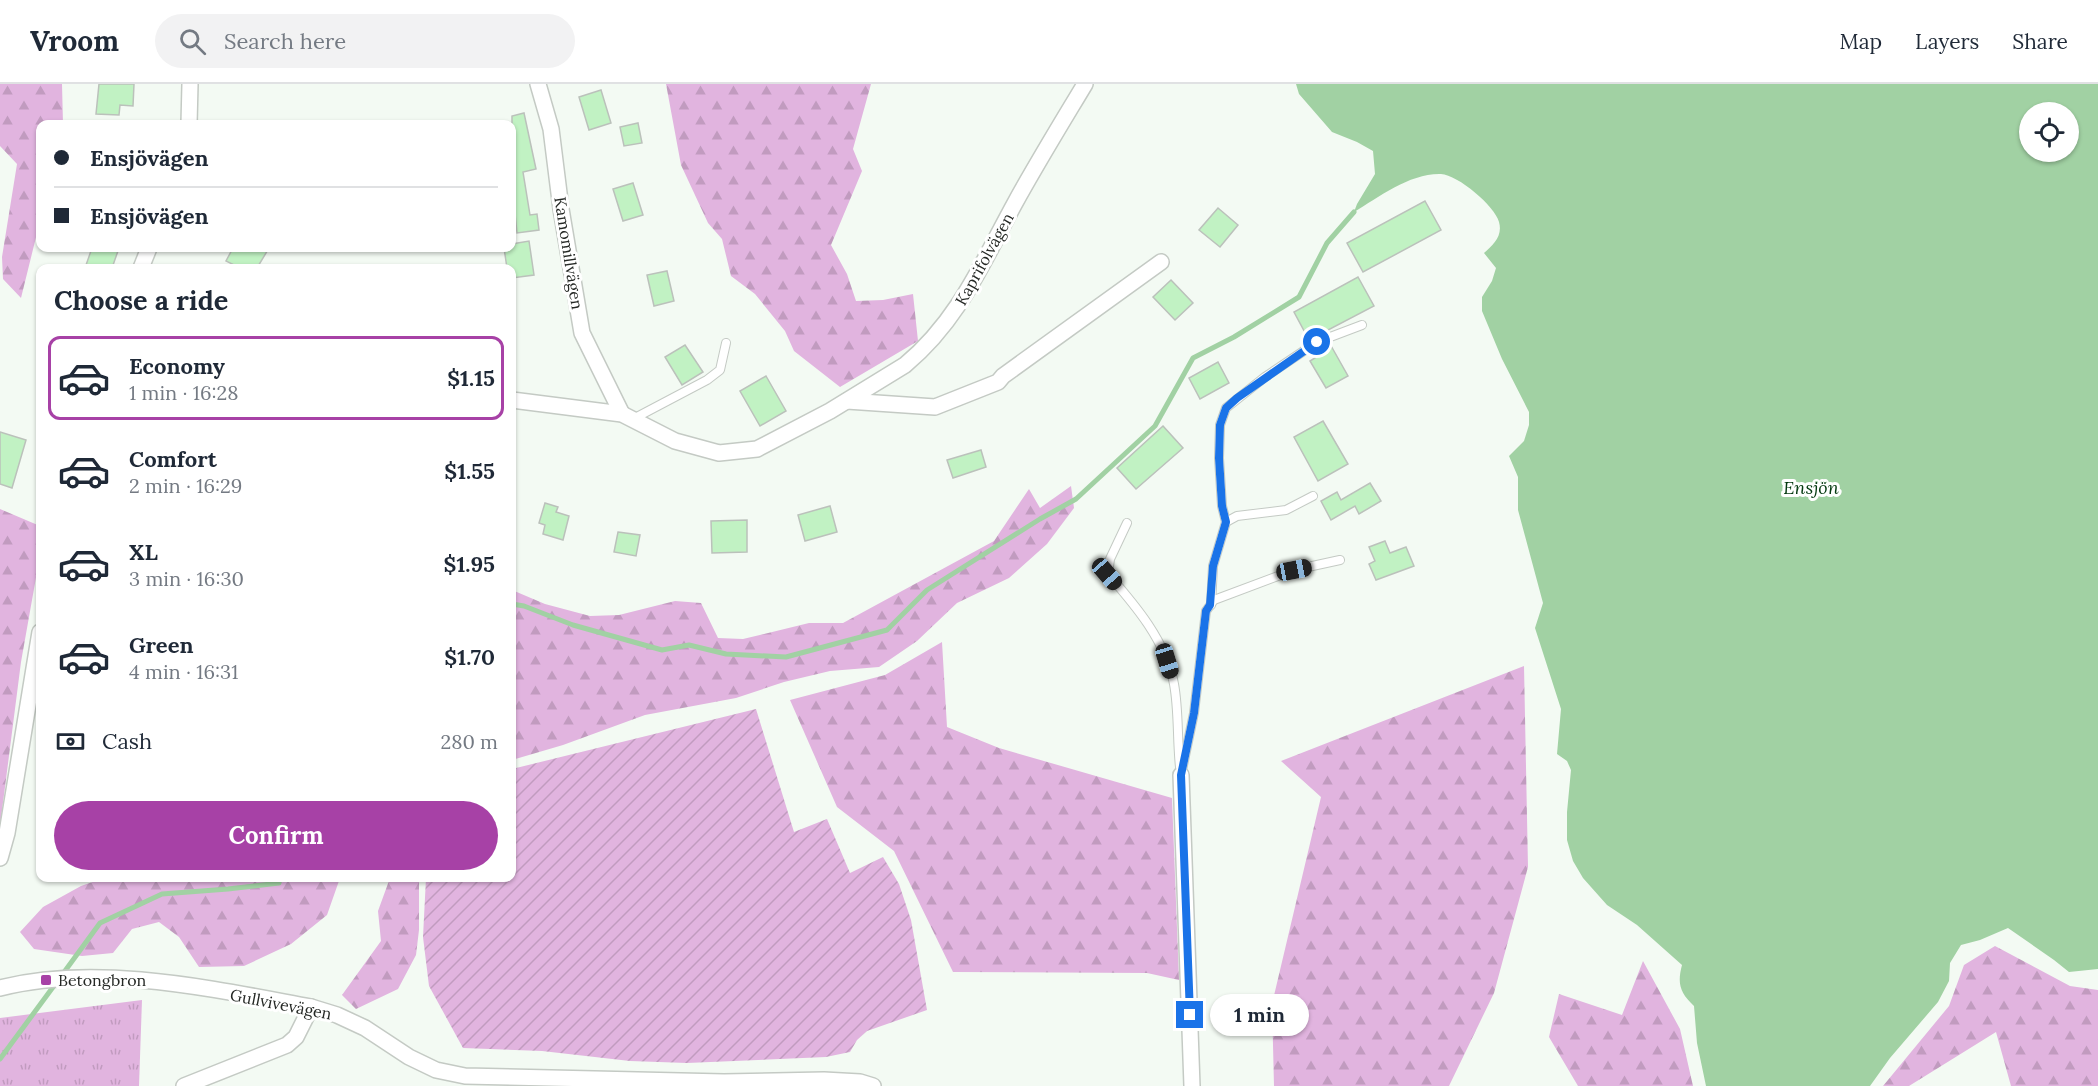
<!DOCTYPE html>
<html lang="en">
<head>
<meta charset="utf-8">
<style>
	body { margin:0; font-family:Lora,serif; background:#f2f2f3; color:#1f2937; height:100vh; display:flex; flex-direction:column; font-size:22px; white-space:nowrap }
	* { box-sizing:border-box; margin:0 }
	p { font-size:20px; color:#747a83 }
	.icon { flex:none; width:33px; height:33px; fill:none; stroke:currentColor; stroke-width:2; stroke-linecap:round; stroke-linejoin:round }
	.map { position:relative; flex:1; overflow:hidden }
	.drawer { position:absolute; left:36px; top:180px; width:480px; height:618px; display:flex; flex-direction:column; background:#fff; border-radius:12px; box-shadow:0 2px 4px #0004 }
	.drawer>* { flex:none }
	.banner { position:absolute; left:36px; top:36px; width:480px; height:132px; border-radius:12px; box-shadow:0 2px 4px #0004; display:grid; align-content:center; height:132px; padding:0 18px; background:#fff }
	.buttons { position:absolute; left:2019px; top:18px; display:grid; gap:12px }
	.buttons a { display:grid; place-items:center; width:60px; height:60px; border-radius:50%; background:#fff; box-shadow:0 2px 4px #0004; font-size:30px }
	.end { position:absolute; width:27px; height:27px; margin:-14px; border:8px solid #1a73e8; background:#fff; box-shadow:0 0 0 3px #fff }
	.from { border-radius:50% }
	.bubble { position:absolute; height:42px; border-radius:21px; background:#fff; box-shadow:0 2px 4px #0004; font-size:20px; font-weight:700; line-height:42px; text-align:center }
	.car { position:absolute; width:18px; height:36px; margin:-18px -9px; border-radius:8px; box-shadow:0 0 4px 2px #0007; background:linear-gradient(#222 24%,#8ab4d8 0 40%,#222 0 76%,#8ab4d8 0 86%,#222 0) }
	.banner b { display:flex; align-items:center; gap:21px; height:57px; font-size:22px }
	.banner b+b { border-top:2px solid #e0e1e3 }
	.banner i { width:15px; height:15px; background:#1f2937 }
	ul { padding:0; list-style:none }
	li { display:flex; align-items:center; gap:18px; height:84px; margin:0 12px 9px; padding:0 6px; border:3px solid transparent; border-radius:12px }
	li div { flex:1 }
	li b { display:block; font-size:22px }
	li em { font-style:normal; font-weight:700 }
	li.selected { border-color:#a741a6 }
	li>.icon { width:54px; height:54px; stroke-width:1.5 }
	h2 { padding:0 18px; font-size:27px; line-height:72px }
	.pay { display:flex; align-items:center; gap:15px; height:66px; padding:0 18px; font-size:22px }
	.pay p { margin-inline-start:auto }
	.action { display:flex; gap:12px; margin-top:auto; padding:12px 18px }
	.action a { flex:1; height:69px; border-radius:36px; background:#a741a6; color:#fff; font-size:24px; font-weight:700; line-height:69px; text-align:center }
	header { display:flex; align-items:center; gap:36px; box-sizing:border-box; height:84px; padding:0 30px; background:#fff; border-bottom:2px solid #e0e1e3 }
	header strong { font-size:28px }
	nav { display:flex; gap:33px; margin-inline-start:auto; font-size:21px }
	.search { width:420px; height:54px; background:#f2f2f3; display:flex; align-items:center; gap:15px; box-sizing:border-box; padding:0 21px; border-radius:33px; color:#747a83; font-size:22px }
	.map>svg:first-child { display:block }
</style>
</head>
<body>
<header>
<strong>Vroom</strong>
<div class="search"><svg class="icon" aria-label="search" viewBox="0 0 24 24"><circle cx="10" cy="10" r="6"/><path d="M15 15l6 6"/></svg>Search here</div>
<nav><a>Map</a><a>Layers</a><a>Share</a></nav>
</header>
<div class="map">
<svg width="2098" height="1002" viewBox="0 0 2098 1002">
	<defs>
		<pattern id="grass-tufts" width="24" height="20" patternUnits="userSpaceOnUse" patternTransform="scale(1.5)"><rect width="24" height="20" fill="#e1b4df"/><path d="M3 7l-1-3M5 7V3M7 7l1-3M15 17l-1-3M17 17v-4M19 17l1-3" fill="none" stroke="#c19bbf"/></pattern>
		<pattern id="forest-firs" width="22" height="20" patternUnits="userSpaceOnUse" patternTransform="scale(1.5)"><rect width="22" height="20" fill="#e1b4df"/><path d="M5 1l3.5 6h-7zM16 11l3.5 6h-7z" fill="#c19bbf"/></pattern>
		<pattern id="garden-furrows" width="10" height="10" patternUnits="userSpaceOnUse" patternTransform="scale(1.5)"><rect width="10" height="10" fill="#e1b4df"/><path d="M-1 1l2-2M0 10L10 0M9 11l2-2" fill="none" stroke="#c19bbf"/></pattern>
	</defs>
	<rect width="100%" height="100%" fill="#f3faf3"/>
	<polygon fill="url(#grass-tufts)" points="142,916 139,1002 0,1002 0,934"/>
	<g fill="url(#forest-firs)">
		<polygon points="0,0 62,0 63,40 40,40 40,137 21,214 3,195 2,173 17,80 0,62"/>
		<polygon points="666,0 871,0 853,65 862,87 831,161 847,190 856,217 883,216 913,210 918,257 840,303 794,267 785,247 755,210 731,192 722,155 708,139 681,81"/>
		<polygon points="1071,402 1074,424 1047,460 1009,494 957,519 917,557 879,583 830,587 784,598 736,614 645,631 563,661 512,676 512,506 545,520 590,532 619,531 675,517 701,519 718,554 743,555 809,539 843,539 994,457 1029,405 1040,424"/>
		<polygon points="0,425 40,442 40,471 21,578 0,742"/>
		<polygon points="942,558 947,643 999,664 1172,714 1179,896 1147,889 953,888 894,767 837,723 790,616 885,591"/>
		<polygon points="1524,582 1528,783 1494,909 1449,1002 1274,1002 1272,920 1321,713 1281,677"/>
		<polygon points="104,794 340,794 327,831 291,860 244,882 199,883 179,853 159,838 132,845 113,869 82,872 34,865 20,848 43,823 81,802"/>
		<polygon points="390,794 419,794 419,846 416,871 398,905 356,925 342,911 381,857 378,827"/>
		<polygon points="1995,862 2070,902 2098,906 2098,1002 2011,1002 1996,948 1909,1002 1883,1002 1949,922 1964,881"/>
		<polygon points="1643,877 1680,945 1693,1002 1578,1002 1549,953 1559,910 1622,931"/>
	</g>
	<polygon fill="url(#garden-furrows)" points="756,625 794,748 827,735 850,789 883,773 899,800 911,836 927,926 867,947 857,956 850,968 826,973 687,979 630,977 542,967 463,964 429,902 423,853 426,794 512,794 512,685"/>
	<path fill="#a1d1a3" fill-rule="evenodd" d="M1296,0H2098V885L2069,888L2054,876L2008,844L1980,856L1961,861L1950,879L1949,897L1938,918L1890,974L1870,1002H1706L1697,959L1694,922C1680,909 1677,900 1682,881L1637,841L1607,821L1583,794L1573,777L1567,756V728L1571,686L1567,677L1557,670L1561,625L1535,544L1543,519L1518,426V393L1509,372L1524,357L1529,341V328L1502,275L1482,227V213L1492,197L1496,184L1484,169C1493,161 1503,152 1499,138C1495,122 1458,91 1441,90C1410,89 1379,113 1354,128L1357,120L1375,90L1373,67L1357,58L1332,48L1299,10ZM2030,28H2068V68H2030Z"/>
	<g fill="none" stroke-linecap="round" stroke-linejoin="round">
		<g stroke="#a1d1a3" stroke-width="5">
			<polyline points="512,520 524,522 573,541 662,566 689,561 726,570 786,573 887,546 927,506 1040,435 1076,415 1155,342 1193,274 1234,253 1299,213 1327,159 1354,128"/>
			<polyline points="62,891 100,839 162,810 228,805 279,799 280,794"/>
			<polyline points="0,975 56,899"/>
		</g>
	</g>
	<g fill="#c1f2c3" stroke="#bbc1bb" stroke-width="1.5">
		<polygon points="99,0 134,0 133,22 120,21 119,31 96,30"/>
		<polygon points="601,6 611,39 589,46 579,13"/>
		<polygon points="524,29 536,85 523,88 530,131 537,130 539,146 517,149 513,110 512,110 512,32"/>
		<polygon points="638,39 642,59 624,62 620,43"/>
		<polygon points="633,99 643,131 623,137 613,105"/>
		<polygon points="1425,117 1441,146 1363,188 1347,159"/>
		<polygon points="1218,124 1238,141 1220,163 1199,146"/>
		<polygon points="529,157 534,191 512,194 512,184 507,184 504,164 512,164 512,160"/>
		<polygon points="92,164 119,164 112,184 85,184"/>
		<polygon points="233,164 269,164 257,184 240,184 226,177"/>
		<polygon points="667,187 674,217 654,222 647,191"/>
		<polygon points="1358,193 1374,222 1309,256 1294,228"/>
		<polygon points="1171,196 1193,219 1175,236 1153,213"/>
		<polygon points="1330,260 1348,292 1326,304 1310,277 1318,272 1315,266"/>
		<polygon points="685,261 703,288 682,301 665,273"/>
		<polygon points="1218,278 1229,299 1200,315 1189,294"/>
		<polygon points="766,292 786,327 760,342 740,307"/>
		<polygon points="1323,337 1348,380 1318,397 1294,353"/>
		<polygon points="1163,342 1183,364 1136,405 1117,384"/>
		<polygon points="0,348 26,356 12,404 0,400"/>
		<polygon points="981,366 986,383 953,394 947,376"/>
		<polygon points="1370,399 1381,417 1359,430 1355,422 1331,436 1321,417 1337,408 1341,416"/>
		<polygon points="545,419 558,423 556,428 569,432 563,456 543,450 545,441 539,439"/>
		<polygon points="830,422 837,448 805,457 798,431"/>
		<polygon points="747,436 747,468 712,469 711,437"/>
		<polygon points="618,448 640,451 636,472 614,468"/>
		<polygon points="1385,457 1390,469 1406,463 1414,482 1376,496 1369,480 1375,477 1369,463"/>
	</g>
	<g fill="none" stroke-linecap="round" stroke-linejoin="round">
		<g stroke="#c4cac4" stroke-width="10">
			<g id="lane">
				<polyline points="633,335 707,296 720,286 726,259"/>
				<polyline points="1226,438 1237,432 1286,426 1313,412"/>
				<path d="M1127,439L1110,475L1108,490C1135,521 1166,557 1174,600C1179,627 1177,656 1180,683"/>
				<polyline points="1211,521 1213,482 1226,438 1222,422 1219,374 1220,341 1226,324 1265,293 1317,258 1362,241"/>
				<polyline points="1181,691 1194,629 1206,527 1214,516 1294,486 1340,476"/>
			</g>
		</g>
		<g stroke="#c4cac4" stroke-width="18">
			<g id="street">
				<polyline points="538,0 551,45 561,125 582,249 622,330"/>
				<polyline points="189,40 190,0"/>
				<polyline points="141,184 149,164"/>
				<path d="M512,316L622,330L675,357L719,369L757,365L830,327L905,281C959,236 982,179 1015,119C1037,79 1061,40 1085,0"/>
				<polyline points="847,317 935,323 998,298 1003,292 1161,178"/>
				<polyline points="1181,691 1192,1002"/>
				<polyline points="0,774 7,749 40,548"/>
				<path d="M0,904C97,879 213,905 311,923L337,931L365,944L409,973L436,986L465,992L724,998L824,996L860,998L873,1002"/>
				<polyline points="184,1002 287,961 296,953 311,923"/>
			</g>
		</g>
		<use href="#lane" stroke="#fff" stroke-width="8"/>
		<use href="#street" stroke="#fff" stroke-width="15"/>
	</g>
	<g fill="none" stroke-linecap="round" stroke-linejoin="round">
		<polyline stroke="#1a73e8" stroke-width="8" points="1190,931 1181,691 1194,629 1206,527 1210,521 1213,482 1226,438 1222,422 1219,374 1220,341 1226,324 1237,314 1317,258"/>
	</g>
	<rect fill="#a741a6" stroke="#fff" stroke-width="2" x="40" y="890" width="12" height="12" rx="3"/>
	<g text-anchor="middle" dominant-baseline="central" stroke-width="6" stroke-linejoin="round" paint-order="stroke">
		<g font-size="16" fill="#252825" stroke="#fff">
			<text transform="translate(569 169) rotate(81)">Kamomillvägen</text>
			<text transform="translate(984 175) rotate(-61)">Kaprifolvägen</text>
			<text transform="translate(281 920) rotate(11)">Gullvivevägen</text>
		</g>
		<g font-size="16" fill="#252825" stroke="#fff" text-anchor="start">
			<text x="58" y="896">Betongbron</text>
		</g>
		<g font-size="18" font-style="italic" fill="#03390f" stroke="#fff">
			<text x="1811" y="403">Ensjön</text>
		</g>
	</g>
</svg>
<div class="buttons">
<a><svg class="icon" aria-label="locate" viewBox="0 0 24 24"><circle cx="12" cy="12" r="6"/><path d="M12 2v4M12 18v4M2 12h4M18 12h4"/></svg></a>
</div>
<i class="end from" style="left:1317px;top:258px"></i>
<i class="end" style="left:1190px;top:931px"></i>
<div class="bubble" style="left:1210px;top:910px;width:99px">1 min</div>
<i class="car" style="left:1294px;top:486px;rotate:79deg"></i>
<i class="car" style="left:1107px;top:490px;rotate:139deg"></i>
<i class="car" style="left:1167px;top:577px;rotate:163deg"></i>
<div class="banner">
<b><i class="from"></i>Ensjövägen</b>
<b><i></i>Ensjövägen</b>
</div>
<section class="drawer">
<h2>Choose a ride</h2>
<ul>
<li class="selected"><svg class="icon" aria-label="car" viewBox="0 0 24 24"><path d="M5 17H2v-5l4-1 3-4h7l3 4 3 1v5h-3M9 17h6M6 11h13"/><circle cx="7" cy="17" r="2"/><circle cx="17" cy="17" r="2"/></svg><div><b>Economy</b><p>1 min · 16:28</p></div><em>$1.15</em></li>
<li><svg class="icon" aria-label="car" viewBox="0 0 24 24"><path d="M5 17H2v-5l4-1 3-4h7l3 4 3 1v5h-3M9 17h6M6 11h13"/><circle cx="7" cy="17" r="2"/><circle cx="17" cy="17" r="2"/></svg><div><b>Comfort</b><p>2 min · 16:29</p></div><em>$1.55</em></li>
<li><svg class="icon" aria-label="car" viewBox="0 0 24 24"><path d="M5 17H2v-5l4-1 3-4h7l3 4 3 1v5h-3M9 17h6M6 11h13"/><circle cx="7" cy="17" r="2"/><circle cx="17" cy="17" r="2"/></svg><div><b>XL</b><p>3 min · 16:30</p></div><em>$1.95</em></li>
<li><svg class="icon" aria-label="car" viewBox="0 0 24 24"><path d="M5 17H2v-5l4-1 3-4h7l3 4 3 1v5h-3M9 17h6M6 11h13"/><circle cx="7" cy="17" r="2"/><circle cx="17" cy="17" r="2"/></svg><div><b>Green</b><p>4 min · 16:31</p></div><em>$1.70</em></li>
</ul>
<div class="pay"><svg class="icon" aria-label="cash" viewBox="0 0 24 24"><path d="M3 7h18v10H3z"/><circle cx="12" cy="12" r="2"/></svg>Cash<p>280 m</p></div>
<div class="action"><a>Confirm</a></div>
</section>
</div>
</body>
</html>
